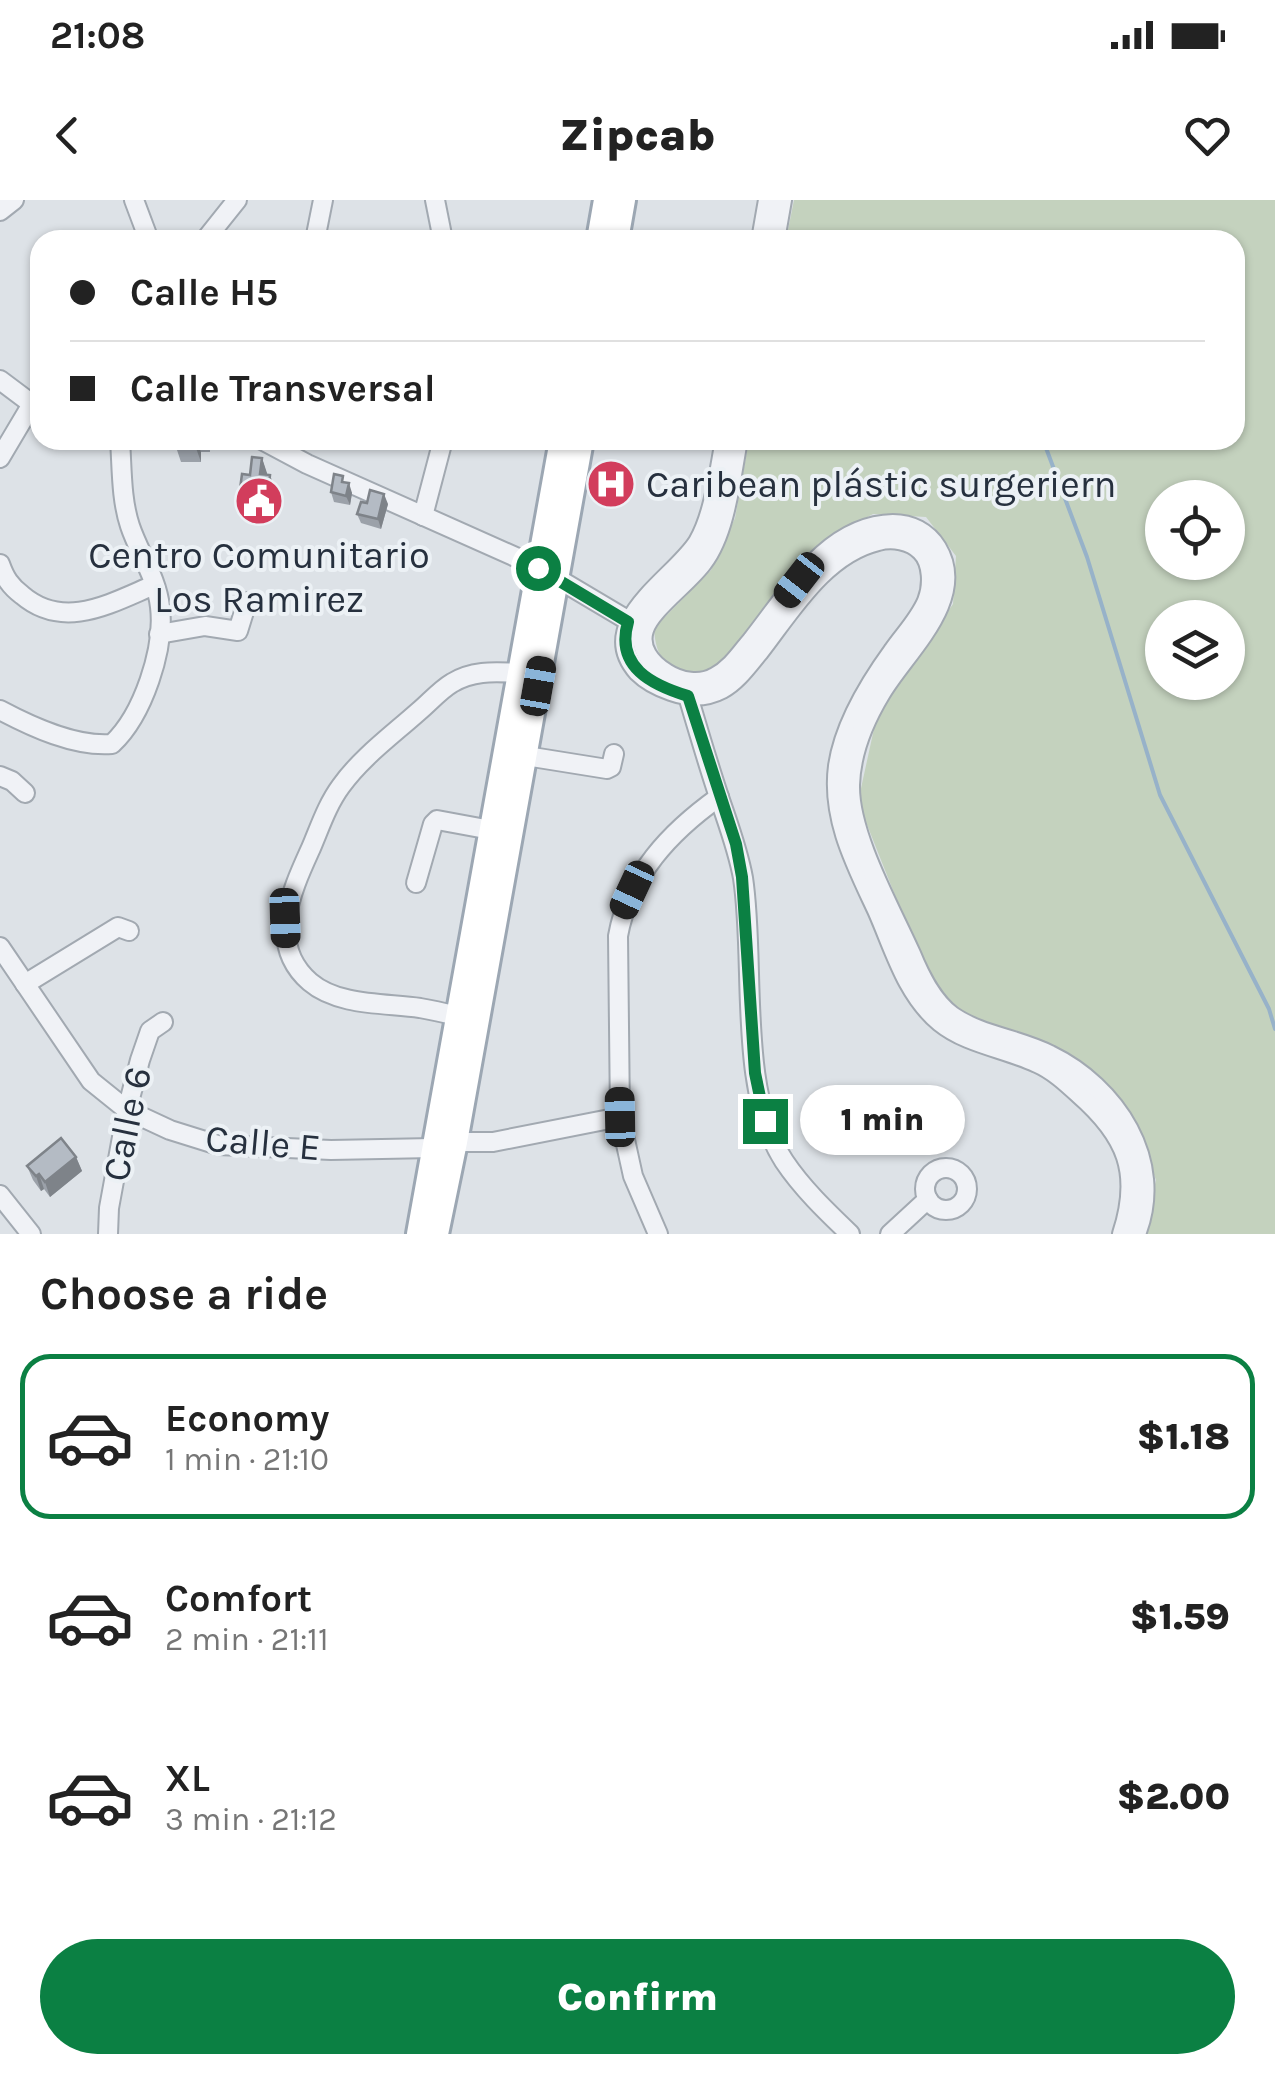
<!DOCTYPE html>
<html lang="en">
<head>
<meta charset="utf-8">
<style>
	body { margin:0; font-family:Karla,sans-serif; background:#f2f2f2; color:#222; height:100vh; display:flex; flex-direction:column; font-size:38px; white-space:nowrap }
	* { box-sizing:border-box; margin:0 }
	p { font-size:32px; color:#767676 }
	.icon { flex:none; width:55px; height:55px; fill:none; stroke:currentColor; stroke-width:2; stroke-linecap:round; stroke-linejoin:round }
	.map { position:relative; height:1034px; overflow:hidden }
	.details { display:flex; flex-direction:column; background:#fff; flex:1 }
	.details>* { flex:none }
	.hud { position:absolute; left:30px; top:30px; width:1215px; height:220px; border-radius:30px; box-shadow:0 2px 8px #0004; display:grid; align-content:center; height:220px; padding:0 40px; background:#fff }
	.fabs { position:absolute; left:1145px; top:280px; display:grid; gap:20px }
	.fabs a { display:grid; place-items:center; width:100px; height:100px; border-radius:50%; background:#fff; box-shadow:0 2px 8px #0004; font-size:50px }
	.end { position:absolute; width:45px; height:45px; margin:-22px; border:12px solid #0b8043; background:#fff; box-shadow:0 0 0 5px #fff }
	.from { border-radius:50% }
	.bubble { position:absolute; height:70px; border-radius:35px; background:#fff; box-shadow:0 2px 8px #0004; font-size:32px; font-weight:800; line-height:70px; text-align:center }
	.car { position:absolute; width:30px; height:60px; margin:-30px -15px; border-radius:12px; box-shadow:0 0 8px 2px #0007; background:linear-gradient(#222 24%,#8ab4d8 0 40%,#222 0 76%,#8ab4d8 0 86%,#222 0) }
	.hud b { display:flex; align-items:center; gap:35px; height:95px; font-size:38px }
	.hud b+b { border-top:2px solid #e0e0e0 }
	.hud i { width:25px; height:25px; background:#222 }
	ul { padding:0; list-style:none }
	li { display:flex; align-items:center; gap:30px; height:165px; margin:0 20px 15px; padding:0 20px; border:5px solid transparent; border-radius:30px }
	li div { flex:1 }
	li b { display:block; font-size:38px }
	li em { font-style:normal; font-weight:800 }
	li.active { border-color:#0b8043 }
	li>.icon { width:90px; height:90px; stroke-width:1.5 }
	h2 { padding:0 40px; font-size:45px; line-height:120px }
	.action { display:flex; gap:20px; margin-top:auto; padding:20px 40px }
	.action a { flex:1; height:115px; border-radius:60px; background:#0b8043; color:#fff; font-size:40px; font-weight:800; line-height:115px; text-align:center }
	.status { display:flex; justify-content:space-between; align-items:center; height:70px; padding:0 50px; background:#fff; direction:ltr }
	.status svg { height:28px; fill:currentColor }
	header { display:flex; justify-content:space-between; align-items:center; height:130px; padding:0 40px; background:#fff; font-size:45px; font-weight:800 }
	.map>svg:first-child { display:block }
</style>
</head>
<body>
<div class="status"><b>21:08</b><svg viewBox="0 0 49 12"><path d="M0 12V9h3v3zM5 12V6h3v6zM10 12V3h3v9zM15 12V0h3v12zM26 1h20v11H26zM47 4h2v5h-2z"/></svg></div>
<header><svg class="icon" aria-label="back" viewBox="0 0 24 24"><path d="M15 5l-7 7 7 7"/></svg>Zipcab<svg class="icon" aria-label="heart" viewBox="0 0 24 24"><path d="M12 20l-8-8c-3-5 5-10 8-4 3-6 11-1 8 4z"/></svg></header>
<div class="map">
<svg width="1275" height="1034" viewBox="0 0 1275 1034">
	<rect width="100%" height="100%" fill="#dde2e7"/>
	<path fill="#c4d2be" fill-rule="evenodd" d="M794,0H1275V1034H1143L1156,980L1131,914L1067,856L969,817L941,794L900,708L858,602L877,515L953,404L956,356L926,317L873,314L827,339L714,470C677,476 656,469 654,428L711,370L735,318L749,240H1235V40H786ZM1162,298H1228V362H1162ZM1162,418H1228V482H1162Z"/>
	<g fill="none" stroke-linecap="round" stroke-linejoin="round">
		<polyline stroke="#97b2c9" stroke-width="4" points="1043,240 1087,357 1160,595 1269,809 1275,829"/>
		<g stroke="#a2a9b1" stroke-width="22">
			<g id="minor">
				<polyline points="134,0 149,40"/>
				<polyline points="435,0 443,40"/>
				<polyline points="0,11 14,0"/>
				<polyline points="205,40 237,0"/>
				<polyline points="315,40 323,0"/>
				<polyline points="761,40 768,0"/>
				<polyline points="775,40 782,0"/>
				<polyline points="0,180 32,204 40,207"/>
				<polyline points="262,240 307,264 538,367 639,427"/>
				<path d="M725,240C719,271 714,315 698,342C675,379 594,422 638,472C647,481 659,487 671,491C688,497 705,498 722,489C737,481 748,465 759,452C791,411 824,354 878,341C892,337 911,340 921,351C933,363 933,386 927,401C919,420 904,435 893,451C869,484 844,525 838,566C831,618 856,665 877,710C894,748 906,794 940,822C967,844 1005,848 1037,863C1053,870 1066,882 1079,894C1127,936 1142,973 1122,1034"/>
				<path d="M738,240C731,277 726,332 703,362C689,382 650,409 644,430C638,448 651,464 666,473C680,482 700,486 715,477C731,469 741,453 752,440C788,395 827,325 893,324C911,324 927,332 937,348C968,399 905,452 881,493C864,521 851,552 850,585C849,635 890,707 911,754C920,776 932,801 952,816C981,836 1019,839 1050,855C1116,887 1165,961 1136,1034"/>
				<polyline points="0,258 32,204"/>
				<polyline points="423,316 443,240"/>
				<path d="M0,364C5,378 10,386 22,395C64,431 111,403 154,385"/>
				<polyline points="159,434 205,426 238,431 247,402"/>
				<path d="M688,496C698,530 708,564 719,597C728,624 738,650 743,678C756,762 737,889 784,961C802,988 826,1011 850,1034"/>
				<path d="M0,510C32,527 75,547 112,544C143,515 165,449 160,407C157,378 139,353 130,326C121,299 122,268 120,240"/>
				<polyline points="526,556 607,569 611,567 614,554"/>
				<polyline points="0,576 12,581 25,593"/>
				<polyline points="416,683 433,624 437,620 491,630"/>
				<polyline points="0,747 91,881 127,910 170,930 218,945 331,950 433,948"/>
				<polyline points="25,784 118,727 129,731"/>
				<path d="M457,816C445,813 432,810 420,808C385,803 338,806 310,782C266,744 292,690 311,648C320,627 327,605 341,586C361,558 391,536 418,512C429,503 440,490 452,483C473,470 495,472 519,473"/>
				<polyline points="456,942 493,942 620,917"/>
				<circle cx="946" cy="989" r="21"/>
				<polyline points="0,995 31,1034"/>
				<polyline points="108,1034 109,1008 127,910 140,860 150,831 163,822"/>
				<path d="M658,1034L633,976L620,917L618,736C629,675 670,632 719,597"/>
				<polyline points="890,1034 928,999"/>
			</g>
		</g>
		<g stroke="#9ca7b3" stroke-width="28">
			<g id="major">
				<polyline points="598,40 605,0"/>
				<polyline points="617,40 624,0"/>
				<polyline points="418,1034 561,240"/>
				<polyline points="437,1034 456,942 582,240"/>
			</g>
		</g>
		<use href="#minor" stroke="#f0f2f6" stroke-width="18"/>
		<use href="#major" stroke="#fff" stroke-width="22"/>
	</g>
	<g fill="#9ba1a9">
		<polygon points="176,240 219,240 210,240 210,252 201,252 201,262 181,262 176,247"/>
		<polygon points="262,258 267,275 275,289 272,315 244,312 239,297"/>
		<polygon points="345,282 352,293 350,305 334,302 331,292"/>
		<polygon points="388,304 381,329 361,323 357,314"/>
		<polygon points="76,957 82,971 50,997 44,989 41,991 33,980 27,966"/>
	</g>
	<g fill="#7e8389">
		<polygon points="196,240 201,252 201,262 196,248"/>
		<polygon points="262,258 267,273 266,288 260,274"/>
		<polygon points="270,275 275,289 272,315 267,301"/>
		<polygon points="349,283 352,293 350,305 346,296"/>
		<polygon points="384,294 388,304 381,329 378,319"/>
		<polygon points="76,957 82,971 50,997 45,982"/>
		<polygon points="39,974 44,989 41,991 36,976"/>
	</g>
	<g fill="#b4bbc4" stroke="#7e8389" stroke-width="2.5">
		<polygon points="176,240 196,240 196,248 176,247"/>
		<polygon points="252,257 262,258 260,274 270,275 267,301 239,297 242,274 250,275"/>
		<polygon points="334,274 343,276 342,282 349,283 346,296 331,292"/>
		<polygon points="370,290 384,294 378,319 357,314 361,302 367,303"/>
		<polygon points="61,938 76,957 45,982 39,974 36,976 27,966"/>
	</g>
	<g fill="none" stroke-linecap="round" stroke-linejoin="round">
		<path stroke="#0b8043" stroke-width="12" d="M538,368L628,422C615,467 652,485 688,496L736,644L742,677L755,873L765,921"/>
	</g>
	<defs>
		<g id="hospital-disc" transform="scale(2.5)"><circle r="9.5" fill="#d23d5c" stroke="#ecf1f5"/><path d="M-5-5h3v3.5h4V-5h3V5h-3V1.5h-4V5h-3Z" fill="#fff"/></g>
		<g id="civic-disc" transform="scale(2.5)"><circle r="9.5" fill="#d23d5c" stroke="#ecf1f5"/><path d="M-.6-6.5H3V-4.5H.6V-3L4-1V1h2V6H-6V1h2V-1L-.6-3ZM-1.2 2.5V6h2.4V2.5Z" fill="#fff"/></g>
	</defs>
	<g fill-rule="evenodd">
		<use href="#hospital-disc" x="611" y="284"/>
		<use href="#civic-disc" x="259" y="301"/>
	</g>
	<g text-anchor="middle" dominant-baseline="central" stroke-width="8" stroke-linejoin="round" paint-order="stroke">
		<g font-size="38" fill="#26303e" stroke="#ecf1f5" text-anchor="start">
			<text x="646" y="284">Caribean plástic surgeriern</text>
			<text x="259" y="355" text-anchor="middle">Centro Comunitario<tspan x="259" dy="44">Los Ramirez</tspan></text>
		</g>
		<g font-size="38" fill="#26303e" stroke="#ecf1f5">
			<text transform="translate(127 924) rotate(-78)">Calle 6</text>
			<text transform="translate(263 943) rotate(5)">Calle E</text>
		</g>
	</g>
</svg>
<div class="fabs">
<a><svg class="icon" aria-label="locate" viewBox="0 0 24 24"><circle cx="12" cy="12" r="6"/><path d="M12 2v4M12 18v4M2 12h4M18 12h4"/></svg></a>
<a><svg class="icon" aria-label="layers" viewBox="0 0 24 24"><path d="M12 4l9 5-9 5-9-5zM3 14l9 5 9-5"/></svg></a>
</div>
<i class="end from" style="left:538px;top:368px"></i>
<i class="end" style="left:765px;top:921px"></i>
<div class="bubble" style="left:800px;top:885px;width:165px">1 min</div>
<i class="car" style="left:799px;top:380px;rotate:218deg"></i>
<i class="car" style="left:538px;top:486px;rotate:10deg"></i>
<i class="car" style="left:632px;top:690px;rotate:205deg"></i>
<i class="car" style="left:285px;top:718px;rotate:178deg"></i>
<i class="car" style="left:620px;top:917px;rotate:359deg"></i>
<div class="hud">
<b><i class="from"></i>Calle H5</b>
<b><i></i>Calle Transversal</b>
</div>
</div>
<section class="details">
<h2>Choose a ride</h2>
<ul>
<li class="active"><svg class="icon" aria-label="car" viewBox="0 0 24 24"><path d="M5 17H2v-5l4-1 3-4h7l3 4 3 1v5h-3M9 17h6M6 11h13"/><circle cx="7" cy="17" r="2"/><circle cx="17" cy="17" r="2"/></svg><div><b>Economy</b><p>1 min · 21:10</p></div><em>$1.18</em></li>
<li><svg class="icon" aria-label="car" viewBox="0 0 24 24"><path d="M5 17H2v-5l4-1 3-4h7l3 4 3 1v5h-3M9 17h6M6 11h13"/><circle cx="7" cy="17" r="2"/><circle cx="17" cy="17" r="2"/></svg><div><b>Comfort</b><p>2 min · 21:11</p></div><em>$1.59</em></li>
<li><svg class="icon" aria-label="car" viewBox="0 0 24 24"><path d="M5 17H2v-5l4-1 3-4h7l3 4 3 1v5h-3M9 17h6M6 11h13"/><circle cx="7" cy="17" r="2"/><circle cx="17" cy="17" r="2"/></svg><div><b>XL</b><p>3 min · 21:12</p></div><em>$2.00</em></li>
</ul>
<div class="action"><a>Confirm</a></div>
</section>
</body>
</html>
